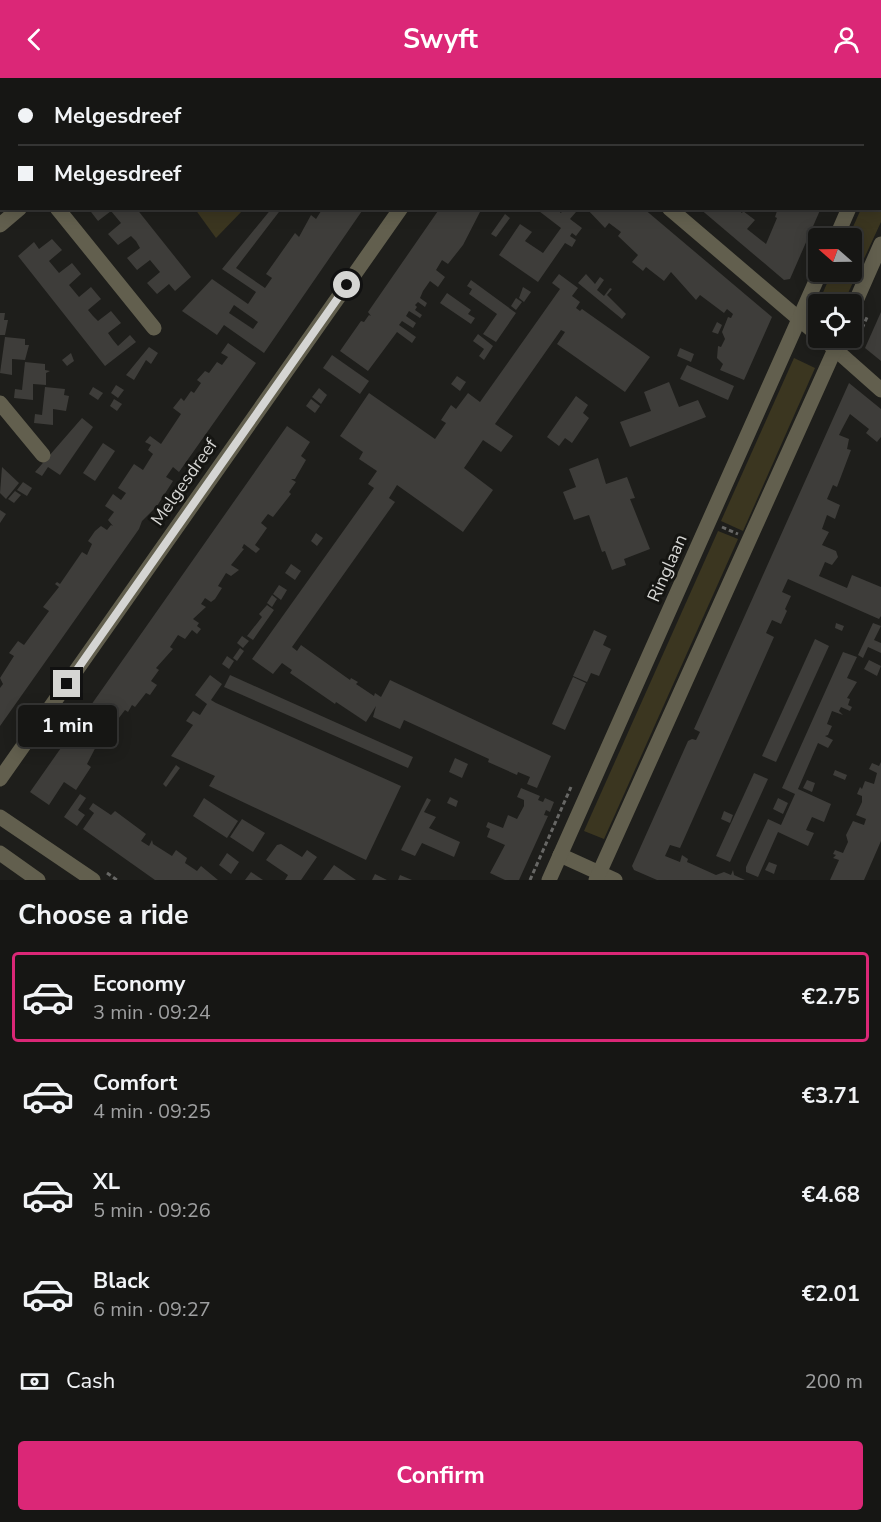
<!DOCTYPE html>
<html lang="en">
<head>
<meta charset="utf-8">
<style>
	body { margin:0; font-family:"Nunito Sans",sans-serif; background:#232322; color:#f1f3f6; height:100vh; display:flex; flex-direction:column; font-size:22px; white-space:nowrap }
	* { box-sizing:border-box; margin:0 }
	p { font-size:20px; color:#9e9fa0 }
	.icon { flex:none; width:33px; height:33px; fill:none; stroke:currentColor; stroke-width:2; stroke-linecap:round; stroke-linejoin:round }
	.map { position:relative; height:802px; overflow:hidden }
	.panel { display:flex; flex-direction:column; background:#161614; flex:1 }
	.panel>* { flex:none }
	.banner { position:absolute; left:0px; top:0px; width:882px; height:132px; box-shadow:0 3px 15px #0003,0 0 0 2px #353534; display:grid; align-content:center; height:132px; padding:0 18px; background:#161614 }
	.needle { width:39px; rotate:290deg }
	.buttons { position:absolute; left:808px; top:150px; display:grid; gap:12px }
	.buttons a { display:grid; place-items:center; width:54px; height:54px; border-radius:6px; background:#161614; box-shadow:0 3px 15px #0003,0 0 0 2px #353534; font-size:30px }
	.end { position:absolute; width:27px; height:27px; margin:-14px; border:8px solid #d5d5d3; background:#111; box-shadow:0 0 0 3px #111 }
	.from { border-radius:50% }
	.bubble { position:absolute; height:42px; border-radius:6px; background:#161614; box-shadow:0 3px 15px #0003,0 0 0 2px #353534; font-size:20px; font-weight:700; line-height:42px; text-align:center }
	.banner b { display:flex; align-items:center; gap:21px; height:57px; font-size:22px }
	.banner b+b { border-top:2px solid #353534 }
	.banner i { width:15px; height:15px; background:#f1f3f6 }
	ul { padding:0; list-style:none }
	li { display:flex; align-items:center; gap:18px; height:90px; margin:0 12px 9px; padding:0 6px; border:3px solid transparent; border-radius:6px }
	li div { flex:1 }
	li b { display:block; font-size:22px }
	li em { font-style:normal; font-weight:700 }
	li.on { border-color:#db2777 }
	li>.icon { width:54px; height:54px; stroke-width:1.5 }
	h2 { padding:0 18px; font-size:27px; line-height:72px }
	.pay { display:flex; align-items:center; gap:15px; height:66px; padding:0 18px; font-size:22px }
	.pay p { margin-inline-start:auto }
	.cta { display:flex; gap:12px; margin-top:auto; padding:12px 18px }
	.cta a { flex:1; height:69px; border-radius:6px; background:#db2777; color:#fff; font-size:24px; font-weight:700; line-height:69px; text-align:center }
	header { display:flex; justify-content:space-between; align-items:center; height:78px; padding:0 18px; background:#db2777; color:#fff; font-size:27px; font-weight:700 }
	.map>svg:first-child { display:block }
</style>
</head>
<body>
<header><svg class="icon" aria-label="back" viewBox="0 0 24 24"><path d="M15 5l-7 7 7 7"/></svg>Swyft<svg class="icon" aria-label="person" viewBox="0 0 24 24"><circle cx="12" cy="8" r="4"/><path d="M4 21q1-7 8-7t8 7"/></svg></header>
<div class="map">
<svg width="881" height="802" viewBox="0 0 881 802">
	<rect width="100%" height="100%" fill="#1e1e1b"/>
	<g fill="#3b3620">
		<polygon points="249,0 369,0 248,1"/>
		<polygon points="881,88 881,144 843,226 840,226 821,219 832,194 852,194 852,160 848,160 861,131 880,130"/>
		<polygon points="195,131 244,131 216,160"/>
		<polygon points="794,280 815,290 743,453 721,443"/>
		<polygon points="718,453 738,461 604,761 584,753"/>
	</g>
	<g fill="#3e3d3a" fill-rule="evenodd">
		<polygon points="88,130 136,130 191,199 175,213 169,206 157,216 147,205 160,194 150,182 137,192 127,180 140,170 136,163 131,158 118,167 108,156 121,145 111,133 98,143"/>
		<path d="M272,130H282L236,190L265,210L272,200L266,196L295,155L299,159L311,137L316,141L323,130H364L264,275L224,247L217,257L182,233L212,201L248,226L256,214L222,191ZM234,227L258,244L253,251L229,235Z"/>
		<polygon points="440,130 475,130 480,134 463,167 448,186 442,182 436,192 445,199 438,209 430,203 423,213 420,220 427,225 425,229 418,224 415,227 417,229 415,232 422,237 420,240 409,233 406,238 416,245 413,250 402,243 399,247 416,259 412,265 397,254 368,293 340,273 361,243 364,244 369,237 371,238 368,234"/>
		<polygon points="535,130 555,130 561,135 564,130 572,130 576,134 570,141 582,150 576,158 572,155 570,158 576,162 572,169 565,165 538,204 499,177 520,146 532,154 525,163 543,175 561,150"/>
		<polygon points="586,130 643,130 772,239 744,302 720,292 723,286 717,280 718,268 721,269 725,261 722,254 728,239 731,240 733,236 727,231 724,235 700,217 696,222 671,194 664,203 646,189 643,193 632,184 638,177 618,158 621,154 609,145 605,150"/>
		<polygon points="699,130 736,130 742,135 743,133 755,142 747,151 766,166 777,140 775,139 778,130 821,130 790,201 784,202"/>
		<polygon points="505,136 510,140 496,159 491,156"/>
		<polygon points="52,161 62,172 49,183 59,195 72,185 81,196 69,207 79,219 91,209 101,221 88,232 93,238 98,243 111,233 121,245 108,255 113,262 118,268 130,257 136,264 105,288 18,178 34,164 39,171"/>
		<polygon points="559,196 578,210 572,218 580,224 576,230 580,233 582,231 650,279 625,314 557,266 565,254 561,252 495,346 513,358 501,374 483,362 464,390 493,412 463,454 397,407 389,420 395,424 292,569 297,573 301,567 350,602 351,600 358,604 356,606 374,618 375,615 381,619 390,602 551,678 537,710 527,706 530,699 518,694 517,697 488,684 489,681 404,642 400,651 373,639 376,628 366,644 336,624 335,626 290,595 292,592 282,585 273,596 252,581 374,410 368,406 377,393 359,381 363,374 340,358 369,315 435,361 446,345 441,342 451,327 456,331 468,315 480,324 560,211 552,205"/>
		<polygon points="586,196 595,206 600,199 604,202 597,212 604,218 610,210 612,211 607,217 626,236 622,241 578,205"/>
		<polygon points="471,202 516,235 496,264 483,256 497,236 469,216 472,211 467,208"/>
		<polygon points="523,209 531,214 524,224 519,220"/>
		<polygon points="447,215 471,232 468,236 475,240 471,246 440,225"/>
		<polygon points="516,220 522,224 516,232 511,228"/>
		<polygon points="881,234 881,283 865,270"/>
		<polygon points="0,235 5,235 4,242 8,242 5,257 0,257"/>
		<polygon points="717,244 722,247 718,256 712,254"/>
		<polygon points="478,256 493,268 484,282 479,278 484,271 473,263"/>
		<polygon points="5,259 25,261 25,267 29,267 25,282 12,281 12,297 0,295"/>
		<polygon points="228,265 256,285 179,394 173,389 166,399 173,403 157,428 142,443 139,451 0,648 0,610 3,606 0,600 14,578 9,575 18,563 24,567 49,533 43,529 59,509 55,506 57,504 60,506 82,474 87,477 92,466 88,463 95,453 101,448 107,452 111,447 113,448 108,442 114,434 105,428 113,416 121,422 126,415 118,410 134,386 143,392 153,376 148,372 151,367 145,364 150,358 161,366 181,336 173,330 181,320 184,323 191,313 194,315 201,305 197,302 205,293 209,295 217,284 222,287 228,279 221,275"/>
		<polygon points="149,269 158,275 151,286 146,282 134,302 126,297"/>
		<polygon points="680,270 694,276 691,284 677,278"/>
		<polygon points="71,275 74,283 67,288 62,282"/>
		<polygon points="332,277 369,303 360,316 323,290"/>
		<polygon points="25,284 45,286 45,292 50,293 46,295 46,307 33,306 33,322 14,320 15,311 22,312"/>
		<polygon points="687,287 734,308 728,322 680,301"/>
		<polygon points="457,298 466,304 460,313 451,306"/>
		<polygon points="669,304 679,329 698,322 706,339 630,369 620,344 651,333 644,314"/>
		<polygon points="849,305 881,331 881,359 877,364 866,355 869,351 850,336 842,351 839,357 849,361 847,371 851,372 837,409 833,407 827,421 840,427 835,441 827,437 822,451 829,454 822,467 836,473 838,479 832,487 825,484 819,498 847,510 852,497 881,509 881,538 879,541 788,501 782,514 791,518 785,531 787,533 781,546 772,542 766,555 774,559 680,770 670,767 665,778 680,784 682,777 688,781 687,784 716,797 724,794 731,797 733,792 734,797 745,802 657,802 634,792 632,788 688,663 692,661 696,662 700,654 694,651"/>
		<polygon points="116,307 124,312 118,320 111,315"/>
		<polygon points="45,309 65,311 64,317 69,318 66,333 53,331 53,347 34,345 35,336 42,337"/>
		<polygon points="93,309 103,315 98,322 89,316"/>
		<polygon points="319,310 327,317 321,326 312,319"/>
		<polygon points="576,318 588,327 583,335 589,340 572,365 565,360 559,368 547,359"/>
		<polygon points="114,321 122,326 117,333 110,328"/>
		<polygon points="311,321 320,328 315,335 306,328"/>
		<polygon points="82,340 93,349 60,397 48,389 42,398 35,394"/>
		<polygon points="287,348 310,364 301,378 306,382 295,401 291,401 296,404 289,414 291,416 273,439 268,436 261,445 267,450 255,467 260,471 256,475 244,466 242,470 244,471 231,487 239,492 231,498 226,495 218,508 222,510 215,521 211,524 205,520 201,526 206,529 193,541 199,545 197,548 201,551 197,556 192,552 185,561 178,557 170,569 173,571 156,590 159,592 151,603 157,607 150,617 146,615 135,629 132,627 128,634 125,632 109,653 113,657 110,661 102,657 87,686 91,689 76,712 64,704 49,727 30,714"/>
		<polygon points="103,365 115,373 95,403 83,395"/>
		<polygon points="598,380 606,406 627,399 635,420 630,421 650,471 624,481 626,487 612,492 605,473 602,474 589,437 574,442 563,414 576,409 569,391"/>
		<polygon points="2,389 19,405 6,421 0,415"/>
		<polygon points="23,404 32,410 27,418 17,412"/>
		<polygon points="15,413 21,417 14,425 8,421"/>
		<polygon points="0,432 6,436 0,445"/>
		<polygon points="316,455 323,460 317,468 311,463"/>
		<polygon points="291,486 301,493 295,502 285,495"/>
		<polygon points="279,507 287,512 281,522 273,516"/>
		<polygon points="272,517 277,521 272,529 267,525"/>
		<polygon points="267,527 274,532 253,562 247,558 262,539 259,536"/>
		<polygon points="836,545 844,548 842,553 835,550"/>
		<polygon points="873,545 881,548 874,562 881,565 881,575 868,569 863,580 858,577"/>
		<polygon points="594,552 607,558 603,567 611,571 599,598 591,595 587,604 573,598"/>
		<polygon points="242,558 249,563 243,570 237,565"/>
		<polygon points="815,561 829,568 776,684 762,678"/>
		<polygon points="240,570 244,573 237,583 233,580"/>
		<polygon points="843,574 857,579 847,600 857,604 847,620 850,621 848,627 852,629 850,633 841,629 839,633 843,637 832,633 827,646 832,648 828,657 825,658 833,662 828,670 818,665 798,711 831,726 824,744 812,739 806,752 814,755 808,768 778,754 758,799 746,794 746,789 768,741 781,747 795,716 782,710"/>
		<polygon points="227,578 234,583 229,591 222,586"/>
		<polygon points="869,582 881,588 877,598 864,591"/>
		<polygon points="210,597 222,606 211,622 216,625 401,708 366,782 209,708 215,698 171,678 193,647 186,643 193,633 200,637 207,626 195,617"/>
		<polygon points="230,597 413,679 408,690 224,609"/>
		<polygon points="573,599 586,605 565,652 552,646"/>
		<polygon points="455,680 468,686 462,700 449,694"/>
		<polygon points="881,684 881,763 864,802 830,802 839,782 833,780 836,777 833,776 835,772 843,775 848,764 846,757 853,743 864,747 866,741 856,737 862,724 862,718 857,716 860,709 862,711 865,703 874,706 877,695 869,691 872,685 879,688"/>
		<polygon points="176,687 180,690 166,709 163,706"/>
		<polygon points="835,692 847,697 845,702 833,697"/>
		<polygon points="754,695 768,701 730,784 716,778"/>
		<polygon points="807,702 815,705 812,714 803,710"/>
		<polygon points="521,710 540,718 538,722 543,724 545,720 554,724 550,734 546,732 544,737 548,738 519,802 505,802 490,795 505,767 487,759 490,751 486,749 488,744 503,750 508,737 517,741 524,728 524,722 517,719"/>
		<polygon points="80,716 86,720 78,732 85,737 77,748 64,739"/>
		<polygon points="450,719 458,723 456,729 447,725"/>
		<polygon points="204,720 238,743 227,760 193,738"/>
		<polygon points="427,720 431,722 424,734 436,739 429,750 460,764 454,779 422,765 415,778 401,772"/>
		<polygon points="778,720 788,725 783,736 773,731"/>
		<polygon points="93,725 111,737 115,733 146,756 141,763 149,768 152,762 153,766 172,778 176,772 187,780 185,785 197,793 201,788 218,802 155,802 83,751 94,735 89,731"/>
		<polygon points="724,733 733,737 730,745 721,741"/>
		<polygon points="242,741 265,755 253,774 230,759"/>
		<polygon points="281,766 302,779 307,772 317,779 301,802 285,802 288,797 266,782 277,767"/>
		<polygon points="227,775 239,784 231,796 219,787"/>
		<polygon points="769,784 777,787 774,796 765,792"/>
		<polygon points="334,787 356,802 323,802"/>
		<polygon points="251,794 263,802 245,802"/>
		<polygon points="375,796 387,802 372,802"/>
		<polygon points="400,797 412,802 398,802"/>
	</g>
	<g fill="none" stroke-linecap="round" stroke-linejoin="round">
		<g stroke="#676765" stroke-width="3" stroke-dasharray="4.5 3" stroke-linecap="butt">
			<polyline points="96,0 96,2"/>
			<polyline points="880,24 881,23"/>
			<polyline points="808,184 820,157"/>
			<polyline points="856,264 868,237"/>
			<polyline points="722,449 738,456"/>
			<polyline points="107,795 117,802"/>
			<polyline points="530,802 571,709"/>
		</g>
		<g stroke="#625f4e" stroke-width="15">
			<polyline points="515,0 517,2"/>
			<polyline points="174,2 176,0"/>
			<polyline points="491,2 492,0"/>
			<polyline points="880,63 881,62"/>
			<polyline points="57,130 154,250"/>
			<polyline points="669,130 819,258"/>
			<polyline points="0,147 20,130"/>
			<polyline points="836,160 849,130"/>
			<polyline points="852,232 881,166"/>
			<polyline points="828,265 881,312"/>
			<polyline points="0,325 43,377"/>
			<polyline points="0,701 401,130"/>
			<polyline points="0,739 93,802"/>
			<polyline points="0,775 38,802"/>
			<polyline points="560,777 615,802"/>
			<polyline points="549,802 820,194"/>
			<polyline points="596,802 840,260"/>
		</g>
	</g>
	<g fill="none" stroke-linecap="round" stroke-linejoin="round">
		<polyline stroke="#d5d5d3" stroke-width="8" points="67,606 347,207"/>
	</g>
	<g text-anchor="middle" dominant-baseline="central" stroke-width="6" stroke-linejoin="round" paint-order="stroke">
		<g font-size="18" fill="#d5d5d3" stroke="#151512">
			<text transform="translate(184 404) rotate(-55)">Melgesdreef</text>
			<text transform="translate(667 490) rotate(-66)">Ringlaan</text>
		</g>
	</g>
</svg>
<div class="buttons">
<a><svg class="needle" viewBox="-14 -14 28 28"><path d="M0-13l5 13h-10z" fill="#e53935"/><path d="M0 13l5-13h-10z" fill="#9e9fa0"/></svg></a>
<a><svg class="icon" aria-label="locate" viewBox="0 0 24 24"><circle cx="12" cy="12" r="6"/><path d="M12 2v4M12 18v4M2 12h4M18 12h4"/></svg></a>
</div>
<i class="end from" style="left:347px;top:207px"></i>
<i class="end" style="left:67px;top:606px"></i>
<div class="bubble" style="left:18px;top:627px;width:99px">1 min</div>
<div class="banner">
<b><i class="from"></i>Melgesdreef</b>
<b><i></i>Melgesdreef</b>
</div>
</div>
<section class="panel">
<h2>Choose a ride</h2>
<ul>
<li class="on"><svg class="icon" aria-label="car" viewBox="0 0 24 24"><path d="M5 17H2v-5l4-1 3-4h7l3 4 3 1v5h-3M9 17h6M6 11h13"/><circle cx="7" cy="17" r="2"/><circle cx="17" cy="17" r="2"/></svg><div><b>Economy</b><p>3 min · 09:24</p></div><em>€2.75</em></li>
<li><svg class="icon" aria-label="car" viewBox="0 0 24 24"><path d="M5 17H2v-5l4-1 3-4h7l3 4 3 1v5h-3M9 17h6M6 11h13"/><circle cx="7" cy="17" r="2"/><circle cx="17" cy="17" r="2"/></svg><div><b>Comfort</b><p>4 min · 09:25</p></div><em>€3.71</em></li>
<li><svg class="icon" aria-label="car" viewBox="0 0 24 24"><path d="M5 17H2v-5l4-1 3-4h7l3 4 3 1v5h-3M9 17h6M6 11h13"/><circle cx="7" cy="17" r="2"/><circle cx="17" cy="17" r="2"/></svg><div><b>XL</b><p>5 min · 09:26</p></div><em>€4.68</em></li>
<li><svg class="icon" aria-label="car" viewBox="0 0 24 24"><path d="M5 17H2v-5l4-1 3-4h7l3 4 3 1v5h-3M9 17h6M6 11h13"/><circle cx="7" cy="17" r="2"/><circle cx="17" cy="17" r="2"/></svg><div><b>Black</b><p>6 min · 09:27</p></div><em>€2.01</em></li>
</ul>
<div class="pay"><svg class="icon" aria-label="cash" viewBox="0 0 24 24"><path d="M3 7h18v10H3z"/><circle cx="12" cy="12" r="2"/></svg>Cash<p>200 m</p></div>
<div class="cta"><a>Confirm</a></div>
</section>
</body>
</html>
